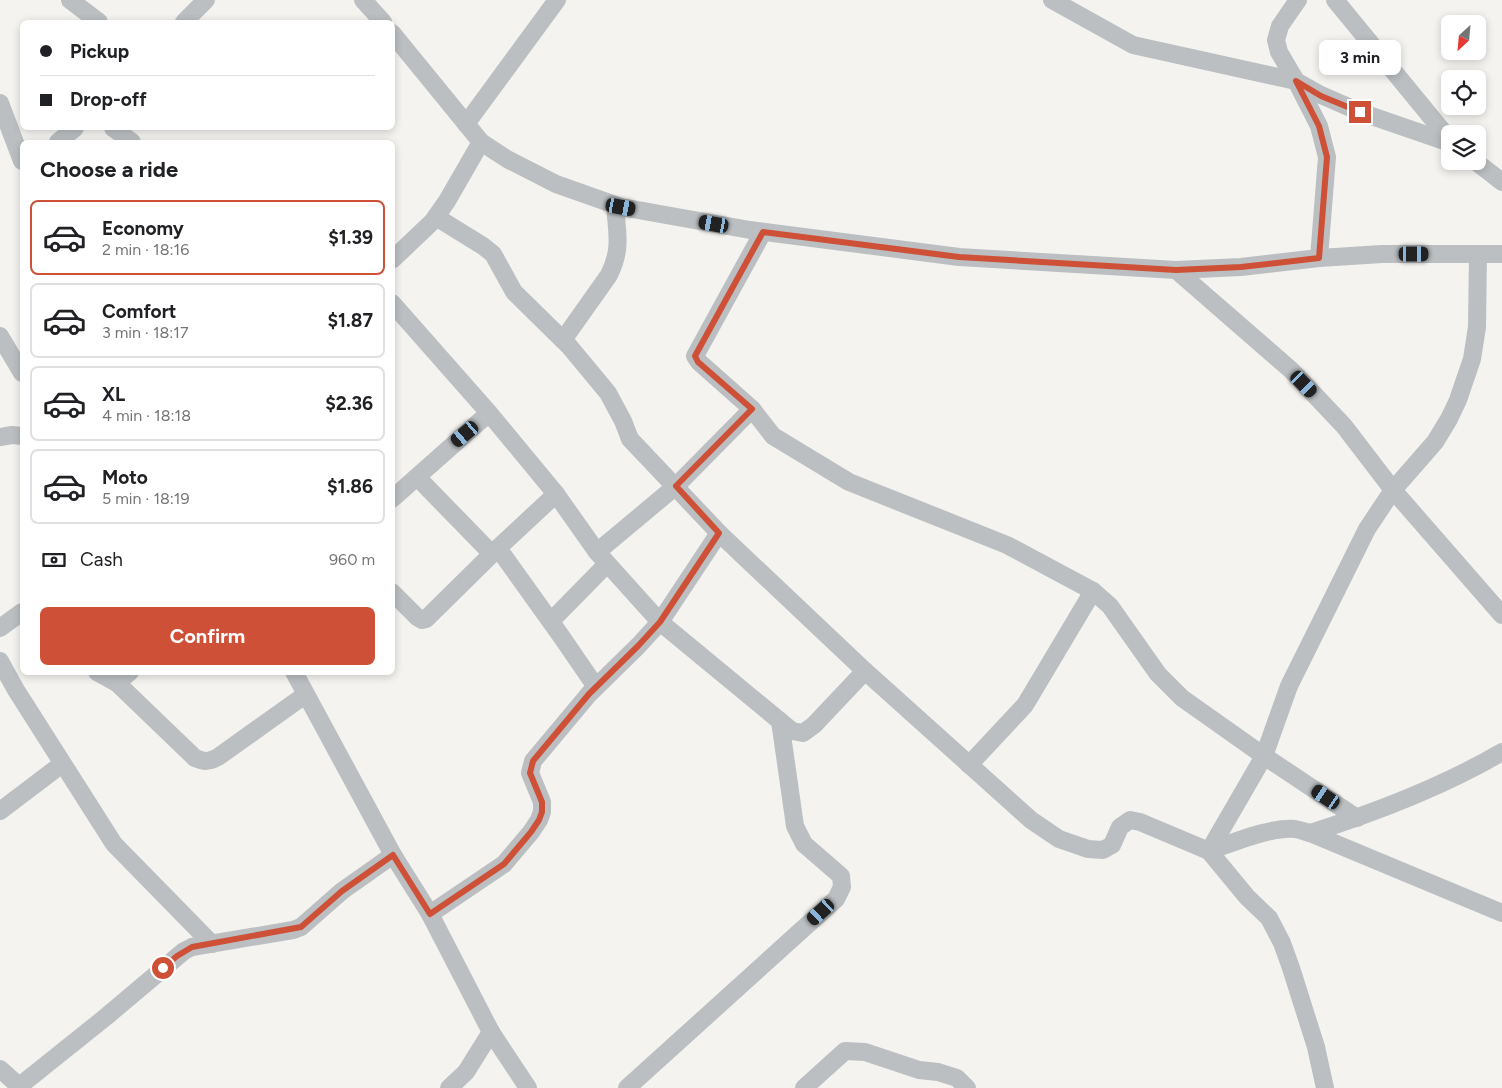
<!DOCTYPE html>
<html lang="en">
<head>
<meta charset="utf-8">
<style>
	body { margin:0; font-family:Figtree,sans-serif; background:#f6f6f6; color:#202124; height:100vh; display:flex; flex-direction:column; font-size:19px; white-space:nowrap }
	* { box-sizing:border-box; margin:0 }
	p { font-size:16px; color:#757577 }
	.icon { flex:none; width:28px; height:28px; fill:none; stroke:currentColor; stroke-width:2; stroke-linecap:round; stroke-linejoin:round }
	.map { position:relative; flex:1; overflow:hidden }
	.side { position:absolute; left:20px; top:140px; width:375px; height:535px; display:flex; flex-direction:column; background:#fff; border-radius:8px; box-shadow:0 2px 8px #0003 }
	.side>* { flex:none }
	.top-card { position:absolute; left:20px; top:20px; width:375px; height:110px; border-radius:8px; box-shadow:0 2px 8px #0003; display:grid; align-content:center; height:110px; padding:0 20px; background:#fff }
	.needle { width:32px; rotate:206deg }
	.controls { position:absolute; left:1441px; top:15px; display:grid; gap:10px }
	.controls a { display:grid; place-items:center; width:45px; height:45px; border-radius:8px; background:#fff; box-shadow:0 2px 8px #0003; font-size:25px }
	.end { position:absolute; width:22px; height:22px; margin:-11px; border:6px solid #cd5037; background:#fff; box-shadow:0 0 0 2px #fff }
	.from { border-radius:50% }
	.bubble { position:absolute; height:35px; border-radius:8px; background:#fff; box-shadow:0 2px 8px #0003; font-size:16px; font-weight:700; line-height:35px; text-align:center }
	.car { position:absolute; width:15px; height:30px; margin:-15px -8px; border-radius:6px; box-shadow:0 0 4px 1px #0007; background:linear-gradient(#222 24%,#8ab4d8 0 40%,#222 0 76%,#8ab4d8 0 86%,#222 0) }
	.top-card b { display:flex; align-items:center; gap:18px; height:48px; font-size:19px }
	.top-card b+b { border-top:1px solid #e0e0e0 }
	.top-card i { width:12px; height:12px; background:#202124 }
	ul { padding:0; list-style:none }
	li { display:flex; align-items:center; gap:15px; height:75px; margin:0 10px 8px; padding:0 10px; border:2px solid #e0e0e0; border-radius:8px }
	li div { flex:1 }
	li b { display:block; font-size:19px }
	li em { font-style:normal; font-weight:700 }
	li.on { border-color:#cd5037 }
	li>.icon { width:45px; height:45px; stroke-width:1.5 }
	h2 { padding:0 20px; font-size:22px; line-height:60px }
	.pay { display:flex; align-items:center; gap:12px; height:55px; padding:0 20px; font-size:19px }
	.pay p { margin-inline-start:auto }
	.primary-button { display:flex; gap:10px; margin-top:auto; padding:10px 20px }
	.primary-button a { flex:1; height:58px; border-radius:8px; background:#cd5037; color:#fff; font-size:20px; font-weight:700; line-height:58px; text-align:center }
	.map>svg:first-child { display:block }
</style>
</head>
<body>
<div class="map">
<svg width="1502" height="1088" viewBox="0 0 1502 1088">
	<rect width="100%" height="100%" fill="#f4f3f0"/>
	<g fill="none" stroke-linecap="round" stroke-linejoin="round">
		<g stroke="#bbbfc2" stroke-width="18">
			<polyline points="70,0 99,22"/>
			<polyline points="363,0 383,22"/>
			<polyline points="1052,0 1133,45 1296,81 1321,95 1360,112 1450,143"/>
			<polyline points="1298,0 1280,26 1276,40 1279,52 1296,81 1319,126 1327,157 1319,258"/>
			<polyline points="1335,0 1450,140"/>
			<polyline points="184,22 206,0"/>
			<polyline points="392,33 481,142 507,159 556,184 621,207 750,230 959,257 1176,270 1241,267 1319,258 1382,254 1502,254"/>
			<polyline points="0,103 22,161"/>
			<polyline points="466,124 557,0"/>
			<polyline points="113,128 132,142"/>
			<polyline points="58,142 75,128"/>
			<polyline points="1475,161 1502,182"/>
			<polyline points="436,217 483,246 493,254 514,292 569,346 608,393 623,421 630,439 719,533 865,671 1031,820 1059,839 1088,849 1103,850 1112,845 1120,827 1130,820 1140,822 1209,851 1247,897 1269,918 1282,943 1291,968 1316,1047 1325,1088"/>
			<polyline points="763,232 695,356 699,362 752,409 773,436 849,482 1007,545 1093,591 1110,606 1158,674 1182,698 1264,756 1357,818"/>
			<polyline points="392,260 433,221 447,201 481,142"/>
			<polyline points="1176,270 1291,370 1344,426 1393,490 1502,615"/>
			<polyline points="392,303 489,413 556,494 597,552 660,622 792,731 803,733 814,725 865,671"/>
			<polyline points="0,336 22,373"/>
			<path d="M563,340L609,275C622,249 617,233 615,205"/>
			<polyline points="0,437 12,435 22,436"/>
			<polyline points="417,477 492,554"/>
			<polyline points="392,499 489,413"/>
			<polyline points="498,548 561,636 596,687"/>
			<polyline points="597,552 676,486 752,409"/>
			<polyline points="392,592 417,617 422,620 426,619 498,548 556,494"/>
			<polyline points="551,621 607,564"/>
			<polyline points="0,628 22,612"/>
			<polyline points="0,661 16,690 114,844 212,944"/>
			<path d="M97,672L117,683L195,758C204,762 209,762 218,757L305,695"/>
			<polyline points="294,672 393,855 430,914 491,1032 528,1088"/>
			<polyline points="117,683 130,672"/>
			<polyline points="969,765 1025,705 1093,591"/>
			<polyline points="0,811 62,764"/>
			<path d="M1310,833C1377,812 1442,787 1502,752"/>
			<polyline points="1209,851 1264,756 1289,686 1367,529 1393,490 1435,442 1449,419 1458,400 1472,359 1477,327 1478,254"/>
			<path d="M1209,851C1233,843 1269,827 1295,829C1300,830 1306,832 1310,833L1502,913"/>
			<polyline points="430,914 504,864 531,832 539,820 542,812 542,802 530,773 533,761 589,694 638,646 660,622 719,533"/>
			<polyline points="0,1069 19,1086"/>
			<polyline points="17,1088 107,1016 184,951 192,947 293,930 301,927 342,891 393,855"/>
			<polyline points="449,1088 466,1072 491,1032"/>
			<polyline points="627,1088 836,899 842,887 841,876 804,844 795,826 780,721"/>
			<polyline points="804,1088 845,1051 865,1052 919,1070 938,1072 957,1078 967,1088"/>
		</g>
	</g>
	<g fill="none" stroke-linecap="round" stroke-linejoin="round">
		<polyline stroke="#cd5037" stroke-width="6" points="163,968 177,956 192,947 301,927 342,891 393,855 430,914 504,864 531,832 539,820 542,812 542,802 530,773 533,761 589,694 638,646 660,622 719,533 676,486 752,409 698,362 695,356 763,232 959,257 1176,270 1241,267 1319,258 1327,157 1319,126 1296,81 1321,96 1360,112"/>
	</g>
</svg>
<div class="controls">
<a><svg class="needle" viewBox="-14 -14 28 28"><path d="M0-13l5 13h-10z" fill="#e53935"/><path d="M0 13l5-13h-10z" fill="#757577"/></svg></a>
<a><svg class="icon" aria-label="locate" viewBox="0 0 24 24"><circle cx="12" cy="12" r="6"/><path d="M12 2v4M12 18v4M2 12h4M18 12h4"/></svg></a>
<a><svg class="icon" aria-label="layers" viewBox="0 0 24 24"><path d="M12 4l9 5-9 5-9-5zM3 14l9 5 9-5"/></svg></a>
</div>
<i class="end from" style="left:163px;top:968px"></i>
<i class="end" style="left:1360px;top:112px"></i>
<div class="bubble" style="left:1319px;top:40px;width:82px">3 min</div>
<i class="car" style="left:621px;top:207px;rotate:100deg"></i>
<i class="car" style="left:714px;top:224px;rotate:280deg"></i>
<i class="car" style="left:1414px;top:254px;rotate:90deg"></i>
<i class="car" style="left:1304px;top:384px;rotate:136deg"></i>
<i class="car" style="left:465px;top:434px;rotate:230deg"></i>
<i class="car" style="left:1326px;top:797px;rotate:304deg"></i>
<i class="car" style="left:821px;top:912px;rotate:228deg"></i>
<div class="top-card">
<b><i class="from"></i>Pickup</b>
<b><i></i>Drop-off</b>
</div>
<section class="side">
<h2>Choose a ride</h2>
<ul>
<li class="on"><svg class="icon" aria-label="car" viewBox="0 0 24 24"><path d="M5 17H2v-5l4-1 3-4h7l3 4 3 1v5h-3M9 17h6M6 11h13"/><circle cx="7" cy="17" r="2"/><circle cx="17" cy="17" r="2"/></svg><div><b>Economy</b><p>2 min · 18:16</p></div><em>$1.39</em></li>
<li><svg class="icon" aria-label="car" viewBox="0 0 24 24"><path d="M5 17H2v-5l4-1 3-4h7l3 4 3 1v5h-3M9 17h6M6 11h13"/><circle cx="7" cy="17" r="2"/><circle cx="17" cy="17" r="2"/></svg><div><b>Comfort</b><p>3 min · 18:17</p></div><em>$1.87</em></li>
<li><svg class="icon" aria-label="car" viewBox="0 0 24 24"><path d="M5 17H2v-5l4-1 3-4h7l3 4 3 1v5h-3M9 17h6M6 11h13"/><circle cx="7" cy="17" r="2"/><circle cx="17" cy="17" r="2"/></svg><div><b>XL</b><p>4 min · 18:18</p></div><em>$2.36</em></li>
<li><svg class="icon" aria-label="car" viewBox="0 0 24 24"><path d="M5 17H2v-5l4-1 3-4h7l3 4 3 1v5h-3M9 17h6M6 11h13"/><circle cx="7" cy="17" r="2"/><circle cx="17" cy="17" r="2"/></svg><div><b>Moto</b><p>5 min · 18:19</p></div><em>$1.86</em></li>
</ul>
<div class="pay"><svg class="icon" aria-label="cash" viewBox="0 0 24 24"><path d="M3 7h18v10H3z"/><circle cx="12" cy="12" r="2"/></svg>Cash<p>960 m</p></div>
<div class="primary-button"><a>Confirm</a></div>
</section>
</div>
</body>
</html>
